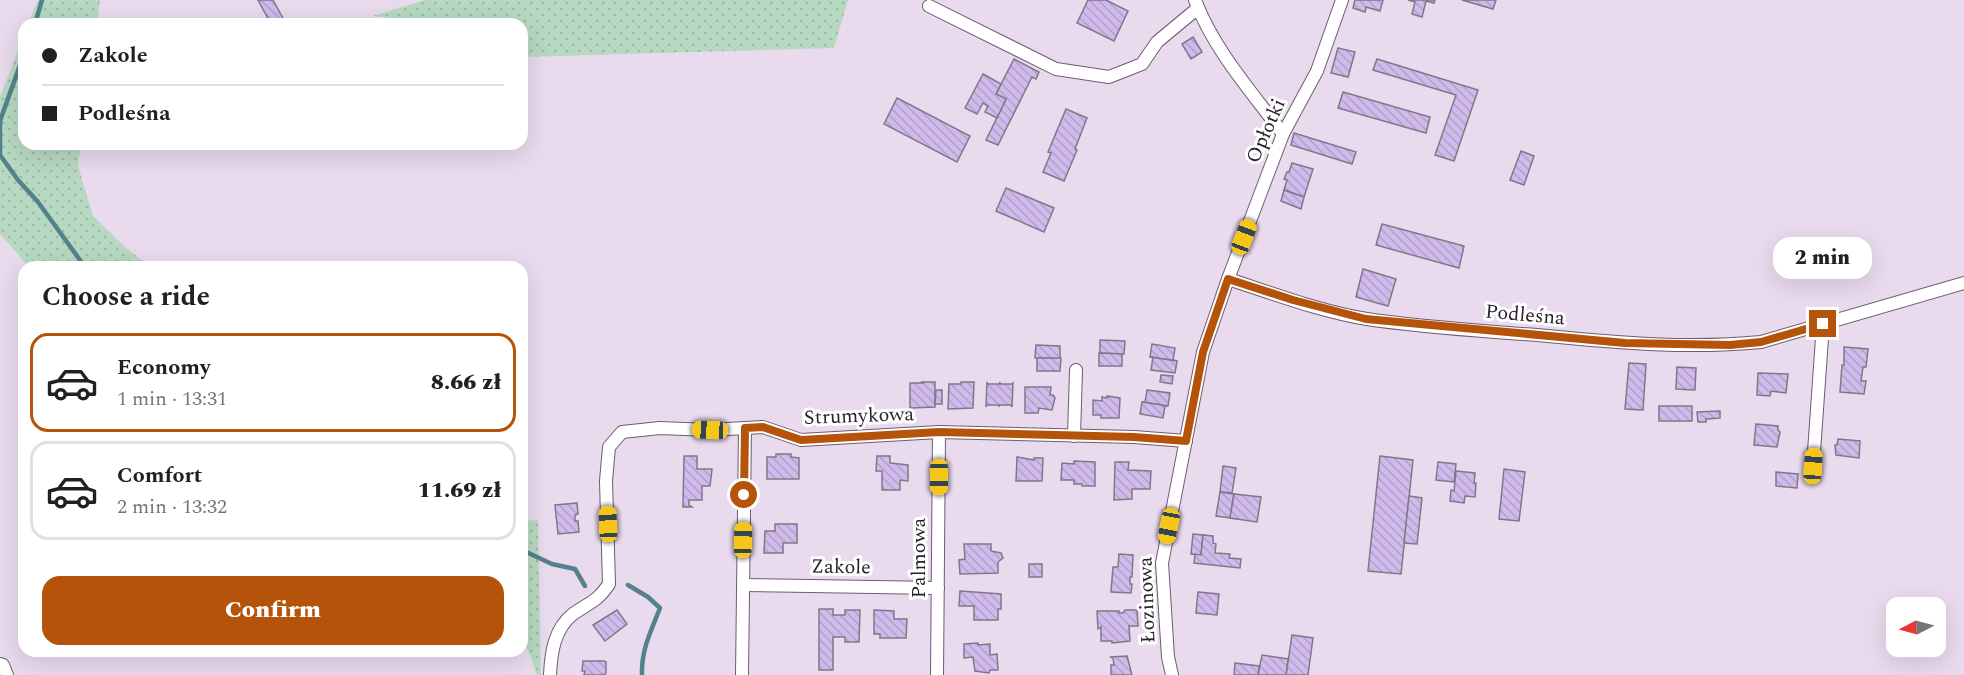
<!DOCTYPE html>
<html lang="en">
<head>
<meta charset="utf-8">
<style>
	body { margin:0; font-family:Spectral,serif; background:#f2f2f2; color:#202124; height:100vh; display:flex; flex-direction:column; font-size:22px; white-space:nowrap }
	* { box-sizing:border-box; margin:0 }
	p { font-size:20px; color:#757577 }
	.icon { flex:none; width:33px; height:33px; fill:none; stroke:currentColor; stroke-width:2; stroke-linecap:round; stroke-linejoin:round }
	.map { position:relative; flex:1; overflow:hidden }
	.drawer { position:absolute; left:18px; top:261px; width:510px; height:396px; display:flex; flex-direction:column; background:#fff; border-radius:18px; box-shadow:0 6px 24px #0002 }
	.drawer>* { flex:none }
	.banner { position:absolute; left:18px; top:18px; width:510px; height:132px; border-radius:18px; box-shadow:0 6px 24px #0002; display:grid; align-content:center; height:132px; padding:0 24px; background:#fff }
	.needle { width:39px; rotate:264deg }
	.fabs { position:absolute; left:1886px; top:597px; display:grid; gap:12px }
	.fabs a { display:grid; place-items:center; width:60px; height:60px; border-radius:12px; background:#fff; box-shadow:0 6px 24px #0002; font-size:30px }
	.end { position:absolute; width:27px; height:27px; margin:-14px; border:8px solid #b45309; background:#fff; box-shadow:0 0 0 3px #fff }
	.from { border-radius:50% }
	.bubble { position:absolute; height:42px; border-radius:18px; background:#fff; box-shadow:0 6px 24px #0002; font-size:20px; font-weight:800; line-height:42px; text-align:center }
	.car { position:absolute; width:18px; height:36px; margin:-18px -9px; border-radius:8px; box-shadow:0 0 4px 2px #0007; background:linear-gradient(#f5c518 24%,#345 0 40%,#f5c518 0 76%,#345 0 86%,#f5c518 0) }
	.banner b { display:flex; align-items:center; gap:21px; height:57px; font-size:22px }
	.banner b+b { border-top:2px solid #e0e0e0 }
	.banner i { width:15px; height:15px; background:#202124 }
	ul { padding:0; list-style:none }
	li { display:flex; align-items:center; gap:18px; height:99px; margin:0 12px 9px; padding:0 12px; border:3px solid #e0e0e0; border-radius:18px }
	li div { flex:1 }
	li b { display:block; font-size:22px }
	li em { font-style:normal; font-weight:800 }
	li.selected { border-color:#b45309 }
	li>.icon { width:54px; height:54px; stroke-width:1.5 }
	h2 { padding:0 24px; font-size:27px; line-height:72px }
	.cta { display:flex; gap:12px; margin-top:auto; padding:12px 24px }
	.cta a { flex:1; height:69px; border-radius:18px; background:#b45309; color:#fff; font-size:24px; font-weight:800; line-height:69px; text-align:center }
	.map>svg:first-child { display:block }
</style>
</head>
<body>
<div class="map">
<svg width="1964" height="675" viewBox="0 0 1964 675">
	<defs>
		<pattern id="grass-dots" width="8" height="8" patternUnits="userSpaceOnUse" patternTransform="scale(1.5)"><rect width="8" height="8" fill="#b7d9c1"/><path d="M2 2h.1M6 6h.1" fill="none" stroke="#9dbaa6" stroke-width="1.8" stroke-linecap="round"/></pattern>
		<pattern id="building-back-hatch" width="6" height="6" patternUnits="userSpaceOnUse" patternTransform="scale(1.5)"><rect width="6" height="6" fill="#cfbaeb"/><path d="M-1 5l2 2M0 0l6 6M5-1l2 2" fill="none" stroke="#b2a0ca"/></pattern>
	</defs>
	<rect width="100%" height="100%" fill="#e9daed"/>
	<g fill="url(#grass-dots)">
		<polygon points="38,0 100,0 97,24 28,24"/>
		<polygon points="425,0 848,0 834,48 522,57 522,24 418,24 410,20 373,16"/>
		<polygon points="24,35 24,144 81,144 78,166 93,216 125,247 150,267 29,267 0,234 0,97"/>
		<polygon points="538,520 541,675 537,675 529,652 522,640 522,521"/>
	</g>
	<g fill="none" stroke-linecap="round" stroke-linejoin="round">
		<g stroke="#54828c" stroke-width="4.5">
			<polyline points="35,24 42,0"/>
			<polyline points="24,54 0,121 0,155 18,180 38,202 85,267"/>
			<polyline points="522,550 552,564 575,569 585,586"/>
			<path d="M628,585L648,597L660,608C651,631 641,650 642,675"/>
		</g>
	</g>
	<g fill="url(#building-back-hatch)" stroke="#7f788a" stroke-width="1.5">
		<polygon points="258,0 273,0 286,24 271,24"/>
		<polygon points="1088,0 1106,0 1128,11 1114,41 1077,23"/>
		<polygon points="1355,0 1383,0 1380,11 1366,7 1365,12 1353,8"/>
		<polygon points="1408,0 1435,0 1434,3 1426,1 1422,17 1412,14 1415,2"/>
		<polygon points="1462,0 1496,0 1493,9"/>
		<polygon points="1193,37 1202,52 1191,59 1182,44"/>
		<polygon points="1338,48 1355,52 1348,77 1331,73"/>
		<polygon points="1014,59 1039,72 1036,79 1032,77 998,145 986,140 1006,99 996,94"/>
		<polygon points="1377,59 1478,90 1454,161 1435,155 1456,95 1373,70"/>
		<polygon points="983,74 1001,84 996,94 1006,99 997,118 985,112 988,106 983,103 977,114 965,108"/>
		<polygon points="1343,92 1430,117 1426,133 1338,108"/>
		<polygon points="897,98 970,136 957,162 884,124"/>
		<polygon points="1066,109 1087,118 1075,149 1077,150 1064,181 1043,172 1051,153 1048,152"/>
		<polygon points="1294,133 1356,152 1352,164 1291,145"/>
		<polygon points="1521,151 1534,156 1524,185 1510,180"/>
		<polygon points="1292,163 1313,169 1304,197 1284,190 1287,180 1284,179 1287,172 1289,172"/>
		<polygon points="1006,188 1054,208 1044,232 996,211"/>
		<polygon points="1284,190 1304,197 1301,209 1281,201"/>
		<polygon points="1382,224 1464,246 1459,268 1376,245"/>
		<polygon points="1363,269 1396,279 1388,306 1356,297"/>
		<polygon points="1100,340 1125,341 1124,354 1100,353"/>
		<polygon points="1152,344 1175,348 1173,360 1177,361 1150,357"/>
		<polygon points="1036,345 1060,346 1060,359 1035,358"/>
		<polygon points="1844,347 1868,349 1866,367 1863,367 1861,381 1866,381 1864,394 1840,392 1842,365 1844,365"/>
		<polygon points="1099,353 1122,354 1122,366 1099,366"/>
		<polygon points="1150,357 1177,361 1175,373 1151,370 1153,357"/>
		<polygon points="1037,358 1061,358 1060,371 1037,371"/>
		<polygon points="1629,363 1646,364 1643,410 1625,409"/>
		<polygon points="1677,367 1696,368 1695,390 1676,389"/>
		<polygon points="1758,373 1788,374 1786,393 1771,391 1770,396 1757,395"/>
		<polygon points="1161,375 1173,376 1172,384 1160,382"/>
		<polygon points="922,382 935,382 935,407 910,408 910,383 923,383"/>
		<polygon points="961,382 974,382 973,408 948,409 949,384 961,384"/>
		<polygon points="987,382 988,384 999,384 1000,382 1000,384 1012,384 1013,383 1012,407 1011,405 999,405 999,407 999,405 987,405 986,407"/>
		<polygon points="1025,387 1051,387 1050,395 1053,395 1055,398 1052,410 1039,408 1038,413 1025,413"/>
		<polygon points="936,390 942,390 942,404 935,404"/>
		<polygon points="1147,390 1170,393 1168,406 1142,402 1145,402"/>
		<polygon points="1107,396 1120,398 1119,418 1101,418 1101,415 1093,415 1093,400 1102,401 1102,397 1107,398"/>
		<polygon points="1142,402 1168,406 1165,406 1163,418 1140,414"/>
		<rect x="1659" y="406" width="33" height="15"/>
		<polygon points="1720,411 1720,418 1706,419 1706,422 1698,422 1697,412"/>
		<polygon points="1756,424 1778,426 1778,430 1780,432 1777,447 1754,445"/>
		<polygon points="1838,439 1860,441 1859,458 1836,455 1835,445 1837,445"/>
		<polygon points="776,454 791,454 791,457 799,458 799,479 767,479 767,457 776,457"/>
		<polygon points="684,456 697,456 697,469 712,469 710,486 702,486 702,500 689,500 689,505 692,507 683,507"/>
		<polygon points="877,456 890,456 890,463 908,465 908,481 900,480 900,490 882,490 882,471 876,471"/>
		<polygon points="1380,456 1413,460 1401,574 1368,571"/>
		<polygon points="1017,457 1034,460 1034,458 1043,458 1042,481 1016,481"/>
		<polygon points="1074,461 1095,462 1095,486 1082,486 1082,484 1074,484 1074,480 1061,480 1062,463 1074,464"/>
		<polygon points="1115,462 1129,462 1128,470 1151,471 1150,489 1132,489 1132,499 1114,500"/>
		<polygon points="1438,462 1456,464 1454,482 1436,480"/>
		<polygon points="1223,466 1236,468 1232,493 1220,492"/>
		<polygon points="1504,469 1525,472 1519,521 1499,519"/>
		<polygon points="1456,471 1475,473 1474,483 1476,483 1475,497 1465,496 1464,503 1450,501 1451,490 1454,491"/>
		<polygon points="1776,472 1798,474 1797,488 1776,486"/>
		<polygon points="1220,492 1234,494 1230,518 1216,516"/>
		<polygon points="1234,494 1261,497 1257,522 1230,518"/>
		<polygon points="1409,496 1422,498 1417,544 1404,543"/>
		<polygon points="577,503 578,514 575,515 575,521 578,521 579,532 558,534 555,505"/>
		<polygon points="775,524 797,524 797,543 783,543 783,553 764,553 765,531 775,531"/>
		<polygon points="1193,534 1203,535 1201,555 1191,554"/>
		<polygon points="1203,535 1213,536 1213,543 1216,544 1215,553 1230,554 1229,558 1241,559 1240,568 1194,563 1195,554 1201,555"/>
		<polygon points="964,544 991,544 991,551 1001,553 1003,558 998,562 998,573 960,574 959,560 965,559"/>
		<polygon points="1119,554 1133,555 1132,577 1130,577 1130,584 1132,584 1131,593 1111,592 1113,567 1118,567"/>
		<rect x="1029" y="564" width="13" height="13"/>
		<polygon points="960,591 1001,594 1001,609 998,609 998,620 974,620 974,606 959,606"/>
		<polygon points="1198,592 1219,594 1217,615 1196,613"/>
		<polygon points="819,609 833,609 833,615 845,615 845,610 860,610 859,642 845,642 845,637 833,637 833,670 819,670"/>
		<polygon points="617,610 627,624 605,641 593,625"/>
		<polygon points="874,610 894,611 894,619 907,619 906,638 880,638 880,634 874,634"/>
		<polygon points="1125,610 1137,610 1138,626 1129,626 1130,641 1112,643 1112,641 1101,641 1101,627 1098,629 1097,611 1119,611 1119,613 1123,613"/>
		<polygon points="1292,635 1313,638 1308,675 1286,675"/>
		<polygon points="978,643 978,645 990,644 990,655 997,654 998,670 990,670 989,673 975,671 973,657 964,658 964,644"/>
		<polygon points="1262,655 1288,659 1286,675 1258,675"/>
		<polygon points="1127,656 1132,675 1111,675 1111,665 1114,665 1113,658 1110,657"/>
		<polygon points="583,661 604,661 606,662 606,673 604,675 584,675 585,671 582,671"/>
		<polygon points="1235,663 1259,666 1258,675 1234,675"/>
	</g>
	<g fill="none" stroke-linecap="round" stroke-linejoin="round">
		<g stroke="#6a5e6e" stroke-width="14">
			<g id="minor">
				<path d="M1195,0C1214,50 1251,91 1283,134"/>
				<polyline points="929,6 1056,69 1109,77 1142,64 1157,42 1198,8"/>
				<path d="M1228,279C1272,293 1321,312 1367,319C1427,328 1488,331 1548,336C1619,343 1690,349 1761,342L1964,283"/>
				<polyline points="1074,436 1076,370"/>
				<polyline points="1813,466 1823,324"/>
				<polyline points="743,585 938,588"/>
				<polyline points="0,664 3,665 7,675"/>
				<path d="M550,675C551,653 554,629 573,614C590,602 597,602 609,584L606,481L609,447L622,432L660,428L710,430L763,427L801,440L939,432L1134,437L1186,441"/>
				<polyline points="742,675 745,428"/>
				<polyline points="937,675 939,432"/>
				<polyline points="1172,675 1168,657 1162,563 1203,352 1228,279 1283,134 1317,71 1342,0"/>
			</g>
		</g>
		<use href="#minor" stroke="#fff" stroke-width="12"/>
	</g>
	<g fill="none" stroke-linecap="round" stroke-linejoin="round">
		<polyline stroke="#b45309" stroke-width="8" points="744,495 745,428 763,427 801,440 939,432 1134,437 1186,441 1203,352 1228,279 1293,300 1366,319 1625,343 1730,345 1761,342 1823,324"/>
	</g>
	<g text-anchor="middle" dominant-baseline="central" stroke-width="6" stroke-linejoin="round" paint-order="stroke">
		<g font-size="20" fill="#272229" stroke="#fff">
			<text transform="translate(1266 131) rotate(-66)">Opłotki</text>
			<text transform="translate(1525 315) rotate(5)">Podleśna</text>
			<text transform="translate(859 416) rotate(-2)">Strumykowa</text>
			<text transform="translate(919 558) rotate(-90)">Palmowa</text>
			<text transform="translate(841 567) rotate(1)">Zakole</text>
			<text transform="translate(1147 600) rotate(-92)">Łozinowa</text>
		</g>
	</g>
</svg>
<div class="fabs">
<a><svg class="needle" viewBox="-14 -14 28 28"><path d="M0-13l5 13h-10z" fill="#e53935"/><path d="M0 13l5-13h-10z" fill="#757577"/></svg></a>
</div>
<i class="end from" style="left:744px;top:495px"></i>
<i class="end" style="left:1823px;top:324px"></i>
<div class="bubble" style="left:1773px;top:237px;width:99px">2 min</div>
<i class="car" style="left:1244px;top:237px;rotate:21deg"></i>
<i class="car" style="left:710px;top:430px;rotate:272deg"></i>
<i class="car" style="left:1813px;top:466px;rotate:4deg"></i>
<i class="car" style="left:939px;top:477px;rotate:180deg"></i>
<i class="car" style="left:608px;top:524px;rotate:358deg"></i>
<i class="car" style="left:1169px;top:526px;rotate:191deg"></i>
<i class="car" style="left:743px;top:540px;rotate:1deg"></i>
<div class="banner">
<b><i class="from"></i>Zakole</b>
<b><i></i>Podleśna</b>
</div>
<section class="drawer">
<h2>Choose a ride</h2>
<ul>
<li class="selected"><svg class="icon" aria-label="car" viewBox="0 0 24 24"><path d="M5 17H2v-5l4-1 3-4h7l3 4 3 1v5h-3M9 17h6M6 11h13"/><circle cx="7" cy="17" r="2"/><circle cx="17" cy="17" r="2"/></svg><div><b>Economy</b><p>1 min · 13:31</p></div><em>8.66 zł</em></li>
<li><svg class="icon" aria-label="car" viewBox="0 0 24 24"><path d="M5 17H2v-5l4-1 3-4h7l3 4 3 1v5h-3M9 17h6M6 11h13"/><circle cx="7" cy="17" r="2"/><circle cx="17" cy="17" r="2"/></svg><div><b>Comfort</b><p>2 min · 13:32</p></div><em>11.69 zł</em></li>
</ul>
<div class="cta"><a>Confirm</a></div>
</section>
</div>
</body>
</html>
